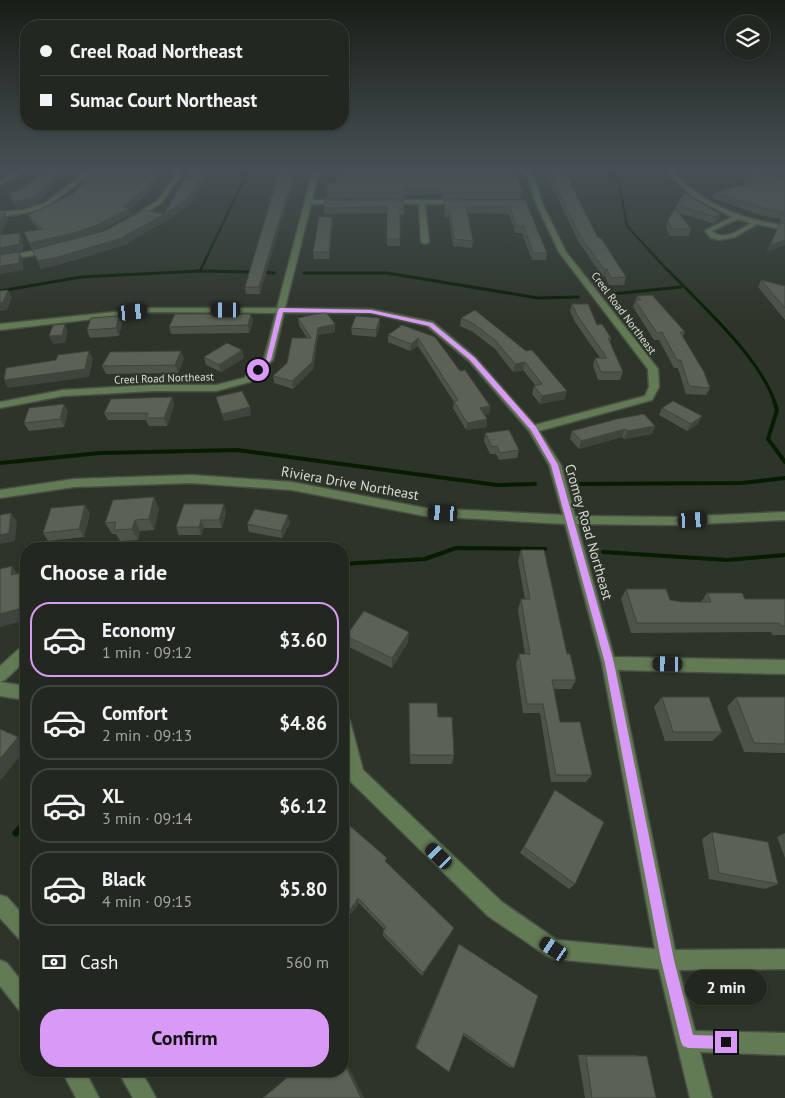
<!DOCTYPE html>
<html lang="en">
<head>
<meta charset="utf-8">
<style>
	body { margin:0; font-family:"PT Sans",sans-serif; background:#2a2f28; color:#f1f3f6; height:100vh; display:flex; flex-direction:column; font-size:19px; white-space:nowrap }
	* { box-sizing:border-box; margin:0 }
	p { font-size:16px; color:#a2a5a4 }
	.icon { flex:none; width:28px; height:28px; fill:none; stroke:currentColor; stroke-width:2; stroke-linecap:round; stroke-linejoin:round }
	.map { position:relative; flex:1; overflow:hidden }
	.details { position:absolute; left:20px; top:542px; width:329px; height:535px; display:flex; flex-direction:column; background:#22271f; border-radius:20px; box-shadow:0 1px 4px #0004,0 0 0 1px #3f443d }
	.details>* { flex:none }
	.guide { position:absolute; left:20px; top:20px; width:329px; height:110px; border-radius:20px; box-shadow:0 1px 4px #0004,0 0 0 1px #3f443d; display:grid; align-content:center; height:110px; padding:0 20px; background:#22271f }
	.controls { position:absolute; left:725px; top:15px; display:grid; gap:10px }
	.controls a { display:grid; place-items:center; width:45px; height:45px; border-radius:50%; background:#22271f; box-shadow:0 1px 4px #0004,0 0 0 1px #3f443d; font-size:25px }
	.end { position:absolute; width:22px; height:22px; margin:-11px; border:6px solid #d99af7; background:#111; box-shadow:0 0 0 2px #111 }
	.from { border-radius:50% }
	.bubble { position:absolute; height:35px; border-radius:18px; background:#22271f; box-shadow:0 1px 4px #0004,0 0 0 1px #3f443d; font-size:16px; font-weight:700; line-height:35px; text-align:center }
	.car { position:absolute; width:15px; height:30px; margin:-15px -8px; border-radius:6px; box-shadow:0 0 4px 1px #0007; background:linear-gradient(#222 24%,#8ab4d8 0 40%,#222 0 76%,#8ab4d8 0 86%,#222 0) }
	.guide b { display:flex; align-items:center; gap:18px; height:48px; font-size:19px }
	.guide b+b { border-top:1px solid #3f443d }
	.guide i { width:12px; height:12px; background:#f1f3f6 }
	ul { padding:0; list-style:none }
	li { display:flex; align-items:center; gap:15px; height:75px; margin:0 10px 8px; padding:0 10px; border:2px solid #3f443d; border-radius:20px }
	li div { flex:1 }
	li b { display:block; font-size:19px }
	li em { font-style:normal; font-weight:700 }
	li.active { border-color:#d99af7 }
	li>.icon { width:45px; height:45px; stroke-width:1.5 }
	h2 { padding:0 20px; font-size:22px; line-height:60px }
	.pay { display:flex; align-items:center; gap:12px; height:55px; padding:0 20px; font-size:19px }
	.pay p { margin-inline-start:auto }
	.action { display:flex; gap:10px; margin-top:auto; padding:10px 20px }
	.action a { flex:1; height:58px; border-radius:20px; background:#d99af7; color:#111; font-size:20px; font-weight:700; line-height:58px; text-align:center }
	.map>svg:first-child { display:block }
</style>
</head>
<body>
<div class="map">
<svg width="785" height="1098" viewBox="0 0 785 1098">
	<rect width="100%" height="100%" fill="#2d3429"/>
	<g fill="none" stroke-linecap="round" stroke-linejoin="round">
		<g stroke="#071c00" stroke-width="2.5">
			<polyline points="609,169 619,184 627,226 668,271"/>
			<polyline points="200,271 249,169"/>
		</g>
		<g stroke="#071c00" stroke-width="3">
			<path d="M667,269C701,305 760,357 775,403"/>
			<polyline points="263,272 274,273"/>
			<polyline points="304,273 387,273 538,298 578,297"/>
			<polyline points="0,291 81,277 200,271 255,272"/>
			<polyline points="612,294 681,287"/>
		</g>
		<g stroke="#071c00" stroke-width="4">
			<polyline points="774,401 777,410 768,439 785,462"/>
			<polyline points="0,463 100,453 237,450 497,485 535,484"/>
			<polyline points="575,484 742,483 785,478"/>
			<polyline points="603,552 728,560 785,555"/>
			<polyline points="342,564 425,559 456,548 545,549"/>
		</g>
		<polyline stroke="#071c00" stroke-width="7" points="16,833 26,822"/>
		<g stroke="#494f45" stroke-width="3">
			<g id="minor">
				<polygon points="21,169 28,169 0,185 0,181"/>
				<path d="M89,169H97C59,195 51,214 0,216V212L23,210L45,203Z"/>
				<polygon points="173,169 179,169 181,176 161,203 135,220 131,220 131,218 157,201 175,176"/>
				<path d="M320,169H327L318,175L312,200H342L345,202L342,204H311L285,308L371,309L433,322L475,357L535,425L645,396L649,387L648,369L559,252L536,203L528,177L517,169H524L533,175L542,203L566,252L658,369L659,387L652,400L539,431L561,465L575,516L675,517L785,512V520L675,525L577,524L614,657L785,660V674L618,670L675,950L785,949V969L679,970L695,1031L785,1033V1055L700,1052L712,1098H690L659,969L554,959L547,956L488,916L350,781C341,759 342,737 342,714L347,716L350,721L363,770L502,902L557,940L655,949L602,663L565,524L425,516L292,490L191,483L74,487L0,498V490L74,479L191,475L292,482L425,508L563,515L549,465L529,431L469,361L427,326L371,313H284L273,360L250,382L216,391H153L63,396L0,408V402L63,390L153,385H216L244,378L264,359L276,313L152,312L0,330V324L152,308H277L312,174Z"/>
				<path d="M673,169H680L674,173C704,206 744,219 785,226V230L757,224L735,237L719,240L711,238L705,231L706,230L732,217L692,196L668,173ZM738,219L751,223C740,230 724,242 712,231Z"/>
				<polygon points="387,200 459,200 462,202 459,204 425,204 429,242 425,244 421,242 419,204 385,203"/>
				<polygon points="49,248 53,250 52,252 0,261 0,257"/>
				<polygon points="26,645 26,660 5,680 0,682 0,666 21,647"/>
				<polygon points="0,682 26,686 26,700 0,696"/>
				<polygon points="0,895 7,897 26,918 26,942 19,939 0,918"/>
				<polygon points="0,960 7,963 26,987 26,1013 19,1010 0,986"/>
				<polygon points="62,1071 85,1071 99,1098 76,1098"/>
				<polygon points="118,1071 141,1071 156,1098 133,1098"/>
			</g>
		</g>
		<use href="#minor" fill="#637b54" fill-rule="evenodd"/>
	</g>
	<g fill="#4d5349">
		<polygon points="191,169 210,169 191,203 164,222 127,243 128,244 61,264 41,269 32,250 51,245 32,250 24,232 39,229 31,221 28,215 164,170 148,193 130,209 132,214 97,232 85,236 104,231 164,214"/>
		<polygon points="280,169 260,294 246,294 245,287"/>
		<polygon points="338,169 522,192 521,199 442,199 441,194 404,195 404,199 327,198 327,192 336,183"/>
		<polygon points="544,169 563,169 598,238 626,277 624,285 609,285 605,276 603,277 578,241"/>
		<polygon points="725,169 785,169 785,224 780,223 781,219 760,215 712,198 715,192 748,184"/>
		<polygon points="21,190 36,204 18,209 11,200 8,193"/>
		<polygon points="404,200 404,215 400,215 400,246 387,246 387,213 324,214 324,208"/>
		<polygon points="444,200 525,200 547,253 546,260 532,260 522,233 515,233 509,214 467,213 473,241 472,248 453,246 449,217 445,217 444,206"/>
		<polygon points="677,205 720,214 718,220 714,224 679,213 691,229 689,236 670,236 666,227 668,220 675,209"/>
		<polygon points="333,224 329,259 314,259 313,252"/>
		<polygon points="761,280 785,286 785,320 758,287"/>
		<polygon points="637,296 685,332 683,336 710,388 706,395 686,394 678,368 674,368 659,340 654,340 633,307"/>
		<polygon points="572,304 611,338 610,343 623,372 620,380 598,380 593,365 595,358 600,358 575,322 570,311"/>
		<polygon points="475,310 565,399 540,404 532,394 534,386 536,386 523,370 513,372 495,349 473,332 460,326 461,318"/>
		<polygon points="298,318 335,324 335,332 318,335 313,369 293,389 274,383 273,376 287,363 307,338 299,325"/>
		<polygon points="380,318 380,325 376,337 352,335 351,328"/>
		<polygon points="253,321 249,333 171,334 169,327"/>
		<polygon points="122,323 119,336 90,338 87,330"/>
		<polygon points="402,325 460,371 490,406 489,414 484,415 487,419 486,427 466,430 453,408 454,402 418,346 410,351 388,342 388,335"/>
		<polygon points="242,350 244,358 221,372 206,365 204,357"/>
		<polygon points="184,358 178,373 106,374 102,366"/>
		<polygon points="172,397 174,405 167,426 149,426 146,420 108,420 104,413"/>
		<polygon points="216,397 251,415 224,421"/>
		<polygon points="662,408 698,424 687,431 659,415"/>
		<polygon points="68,411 64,427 29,431 24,423"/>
		<polygon points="655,426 652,434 624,439 622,437 579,449 570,439 572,431"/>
		<polygon points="485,433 519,450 517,458 499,460 496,454 490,454 484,441"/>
		<polygon points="154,497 159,509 154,530 140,531 138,540 120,541 116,534 112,534 105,523"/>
		<polygon points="226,512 222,528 204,528 201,535 179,535 176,527"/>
		<polygon points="90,513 84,537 48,541 43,533"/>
		<polygon points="290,523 282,538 249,532 247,524"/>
		<polygon points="521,550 567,654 576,680 571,689 554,689 560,722 592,775 586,782 551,782 540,713 523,713 516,664 519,654 525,654 518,610 521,599 525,599 518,561"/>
		<polygon points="626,589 670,600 682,602 701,602 707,593 745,599 785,599 785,635 772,635 771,632 631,633 621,599"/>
		<polygon points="346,636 408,642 392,668 347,646"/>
		<polygon points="662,697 722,732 712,741 665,741 654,707"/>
		<polygon points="736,697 785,697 785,753 744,752 727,707"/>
		<polygon points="409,703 438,717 454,755 452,764 410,764"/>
		<polygon points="555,790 575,884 569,889 520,853"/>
		<polygon points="342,819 387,863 452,932 422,976 383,936 383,932 384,929 359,903 351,914 342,906"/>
		<polygon points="712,832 778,884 765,889 709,879 702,839"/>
		<polygon points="785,833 785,858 777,837"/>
		<polygon points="459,944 514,1068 509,1067 463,1035 449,1072 415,1047 457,948"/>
		<polygon points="578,1055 637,1055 656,1098 585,1098"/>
	</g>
	<g fill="#3f443c">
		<polygon points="62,169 71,169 36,204 18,209 15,202"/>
		<polygon points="159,169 167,169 164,170 148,193 130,209 132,214 97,232 73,240 32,250 29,243 123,207"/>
		<polygon points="205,169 210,169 191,203 164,222 127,243 128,244 61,264 41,269 38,261 124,236 163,215"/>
		<polygon points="295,169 297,169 260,294 259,287"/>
		<polygon points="5,213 8,220 0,236 0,223"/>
		<polygon points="720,214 718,220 714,224 716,217"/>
		<polygon points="332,217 333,224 329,259 329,252"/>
		<polygon points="20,233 23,240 23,251 0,255 0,248"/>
		<polygon points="785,240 785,245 766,252 770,245"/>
		<polygon points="19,252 23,259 23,270 0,274 0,266"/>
		<polygon points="607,269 605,276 603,277 605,270"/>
		<polygon points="8,290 12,298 7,310 0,311 0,303"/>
		<polygon points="251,314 253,321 249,333 248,325"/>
		<polygon points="119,316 122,323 119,336 116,328"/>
		<polygon points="380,318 380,325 376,337 376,330"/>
		<polygon points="65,324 68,331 65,343 53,344 49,336"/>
		<polygon points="335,324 335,332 318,335 313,369 293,389 292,381 318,328"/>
		<polygon points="418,338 418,346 410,351 411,344"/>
		<polygon points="242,350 244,358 221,372 219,365"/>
		<polygon points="89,351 93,359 89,377 8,388 4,380"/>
		<polygon points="181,351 184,358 178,373 175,365"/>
		<polygon points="525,362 523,370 513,372 515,364"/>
		<polygon points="567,391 565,399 540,404 542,396"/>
		<polygon points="172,397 174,405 167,426 164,418"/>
		<polygon points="64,404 68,411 64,427 60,419"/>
		<polygon points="490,406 489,414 479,416 480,408"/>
		<polygon points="250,407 251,415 224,421 222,414"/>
		<polygon points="702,416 698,424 687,431 691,424"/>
		<polygon points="487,419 486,427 466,430 467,423"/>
		<polygon points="655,426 652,434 624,439 627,431"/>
		<polygon points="625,429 622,437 579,449 581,441"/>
		<polygon points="154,497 159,509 154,530 149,519"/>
		<polygon points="224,504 226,512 222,528 219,520"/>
		<polygon points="85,505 90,513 84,537 79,529"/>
		<polygon points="11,513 17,521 15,541 0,544 0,535"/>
		<polygon points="288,515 290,523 282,538 281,531"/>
		<polygon points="135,520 140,531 138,540 132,529"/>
		<polygon points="201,520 204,528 201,535 199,527"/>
		<polygon points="12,566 20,578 11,575"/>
		<polygon points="26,607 26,620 0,627 0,614"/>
		<polygon points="409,632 408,642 392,668 392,658"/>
		<polygon points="18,737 26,744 26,749 0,781 0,759"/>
		<polygon points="358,898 359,903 351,914 350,910"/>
		<polygon points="454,928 452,932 422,976 423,973"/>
		<polygon points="342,1054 364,1098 361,1098 342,1059"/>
	</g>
	<g fill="#5a6155" stroke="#3f443c">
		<polygon points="44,169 62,169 34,197 15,202 8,193 21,190"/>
		<polygon points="96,169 159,169 147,187 123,207 130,208 94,226 70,234 29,243 24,232 43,229 28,215 73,194"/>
		<polygon points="191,169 205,169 189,197 163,215 124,236 125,237 58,257 38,261 32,250 104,231 144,210 164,214"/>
		<polygon points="280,169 295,169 259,287 245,287"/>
		<polygon points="338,169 514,169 522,192 443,192 441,188 404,188 404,192 327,192 328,183 336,183"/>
		<polygon points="548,169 563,169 598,238 601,238 626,277 611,278 607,269 605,270 579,234"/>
		<polygon points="737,169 760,169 785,182 785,217 783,216 784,212 763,208 715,192 758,182"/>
		<polygon points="774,169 785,169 785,174"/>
		<polygon points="684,193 720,214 716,217 677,205"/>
		<polygon points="325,200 404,200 404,209 400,209 400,239 387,239 387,207 324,208"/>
		<polygon points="444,200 525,200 547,253 533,253 524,226 516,226 510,207 466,207 473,241 454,239 450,210 445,210"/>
		<polygon points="675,208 691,229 672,229 668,220"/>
		<polygon points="5,213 0,223 0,214"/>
		<polygon points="319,217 332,217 329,252 313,252"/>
		<polygon points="780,223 785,224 785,240 770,245"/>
		<polygon points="20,233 19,244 0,248 0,235"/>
		<polygon points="19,252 19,263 0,266 0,255"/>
		<polygon points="761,280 785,286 785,308"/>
		<polygon points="8,290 3,302 0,303 0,291"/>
		<polygon points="652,295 685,332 680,332 704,372 710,388 689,386 681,360 677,360 662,332 657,333 635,300 641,300 637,296"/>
		<polygon points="572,304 588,304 597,325 602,324 611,338 608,338 623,372 601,372 595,358 607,358 577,315"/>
		<polygon points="475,310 526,351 532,350 567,391 542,396 534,386 542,384 525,362 515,364 496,341 474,324 461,318"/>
		<polygon points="326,312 335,324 318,328 312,362 292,381 273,376 287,363 292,338 311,338 298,318"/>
		<polygon points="175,314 251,314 248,325 169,327"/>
		<polygon points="119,316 116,328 87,330 91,318"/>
		<polygon points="356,316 380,318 376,330 351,328"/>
		<polygon points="65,324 62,335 49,336 53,325"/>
		<polygon points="402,325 435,337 460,371 465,370 490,406 480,408 487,419 467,423 454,401 458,400 418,338 411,344 388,335"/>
		<polygon points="227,343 242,350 219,365 204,357"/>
		<polygon points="89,351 85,369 4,380 6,368 56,360 58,355"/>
		<polygon points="181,351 175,365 102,366 110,352"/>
		<polygon points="242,391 250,407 222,414 216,397"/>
		<polygon points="172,397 164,418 146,418 148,413 104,413 111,399"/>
		<polygon points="673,401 702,416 691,424 662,408"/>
		<polygon points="64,404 60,419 24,423 29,408"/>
		<polygon points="644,414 655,426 627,431 625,429 581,441 572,431 617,419"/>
		<polygon points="509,430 519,450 500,453 497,446 492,447 485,433"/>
		<polygon points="154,497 149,519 135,520 132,529 114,530 116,522 105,523 113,500"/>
		<polygon points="184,504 224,504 219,520 201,520 199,527 176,527"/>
		<polygon points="85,505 79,529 43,533 51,508"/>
		<polygon points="255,509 288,515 281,531 247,524"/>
		<polygon points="11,513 9,533 0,535 0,515"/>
		<polygon points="521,550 544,550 567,654 570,654 576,680 552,680 560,722 580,722 592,775 556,775 543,704 527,704 519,654 530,654 521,599 530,599"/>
		<polygon points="12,566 11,575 26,572 26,607 0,614 0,569"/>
		<polygon points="626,589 666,589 670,600 682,602 711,602 707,593 742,593 745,599 785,599 785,626 781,626 779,623 637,623"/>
		<polygon points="364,611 409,632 392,658 346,636"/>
		<polygon points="662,697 709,697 722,732 673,732"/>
		<polygon points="736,697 785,697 785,744 754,743"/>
		<polygon points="409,703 437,703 438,717 452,717 454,755 410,755"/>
		<polygon points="0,729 18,737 0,759"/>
		<polygon points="555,790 604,822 575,884 524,847"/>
		<polygon points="342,819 387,858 385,861 454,928 423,973 383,932 386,927 358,898 350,910 342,903"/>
		<polygon points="712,832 768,842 778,884 719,873"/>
		<polygon points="459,944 538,996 514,1068 464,1033 449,1072 416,1048"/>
		<polygon points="586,1056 647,1056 656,1098 592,1098"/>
		<polygon points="342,1059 361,1098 263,1098 295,1071 342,1071"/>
	</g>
	<linearGradient id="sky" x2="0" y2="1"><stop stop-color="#191d17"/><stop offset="0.52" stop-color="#465054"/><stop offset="1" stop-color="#465054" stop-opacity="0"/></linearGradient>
	<rect width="785" height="323" fill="url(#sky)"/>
	<polygon fill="#d99af7" points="280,308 371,310 432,323 475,358 536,427 558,465 614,663 674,960 693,1035 726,1036 731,1038 733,1042 731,1047 726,1049 688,1048 683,1046 681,1042 661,960 605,663 551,465 531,430 470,360 429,326 371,313 283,312 271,360 260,372 256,372 266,360 278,310"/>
	<g text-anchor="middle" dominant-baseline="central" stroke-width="4" stroke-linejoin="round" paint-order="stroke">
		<g font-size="11" fill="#d9ddd6" stroke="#2d3429">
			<text transform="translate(624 313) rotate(53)">Creel Road Northeast</text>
			<text transform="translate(164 378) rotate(-2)">Creel Road Northeast</text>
		</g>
		<g font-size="14" fill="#d9ddd6" stroke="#2d3429">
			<text transform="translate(350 483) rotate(10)">Riviera Drive Northeast</text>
			<text transform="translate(589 532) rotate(74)">Cromey Road Northeast</text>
		</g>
	</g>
</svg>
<div class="controls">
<a><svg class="icon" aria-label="layers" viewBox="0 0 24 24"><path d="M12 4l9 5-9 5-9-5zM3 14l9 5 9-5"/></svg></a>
</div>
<i class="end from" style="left:258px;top:370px"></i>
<i class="end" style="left:726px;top:1042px"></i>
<div class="bubble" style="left:685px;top:970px;width:82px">2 min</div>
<i class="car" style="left:226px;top:310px;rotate:270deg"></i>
<i class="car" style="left:133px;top:312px;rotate:84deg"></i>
<i class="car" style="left:443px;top:513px;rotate:274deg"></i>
<i class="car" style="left:693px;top:520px;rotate:87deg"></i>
<i class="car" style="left:668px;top:664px;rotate:271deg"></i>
<i class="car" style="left:439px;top:856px;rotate:314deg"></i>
<i class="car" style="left:554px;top:949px;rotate:304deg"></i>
<div class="guide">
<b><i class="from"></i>Creel Road Northeast</b>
<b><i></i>Sumac Court Northeast</b>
</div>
<section class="details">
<h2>Choose a ride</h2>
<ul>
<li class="active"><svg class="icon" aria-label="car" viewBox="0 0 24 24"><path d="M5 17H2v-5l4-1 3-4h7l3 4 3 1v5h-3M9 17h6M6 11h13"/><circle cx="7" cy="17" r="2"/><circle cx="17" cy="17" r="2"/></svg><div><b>Economy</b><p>1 min · 09:12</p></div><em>$3.60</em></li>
<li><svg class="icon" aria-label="car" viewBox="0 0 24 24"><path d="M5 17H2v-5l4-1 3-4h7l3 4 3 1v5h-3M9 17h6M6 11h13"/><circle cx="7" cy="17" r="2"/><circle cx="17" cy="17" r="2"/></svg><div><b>Comfort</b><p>2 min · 09:13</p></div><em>$4.86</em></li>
<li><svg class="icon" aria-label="car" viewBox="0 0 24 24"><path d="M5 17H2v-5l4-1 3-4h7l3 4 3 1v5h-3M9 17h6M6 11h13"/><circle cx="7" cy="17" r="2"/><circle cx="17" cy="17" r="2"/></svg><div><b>XL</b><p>3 min · 09:14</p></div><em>$6.12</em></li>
<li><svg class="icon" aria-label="car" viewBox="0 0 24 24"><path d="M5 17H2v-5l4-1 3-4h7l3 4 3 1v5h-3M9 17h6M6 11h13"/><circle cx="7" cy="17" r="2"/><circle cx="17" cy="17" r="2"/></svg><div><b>Black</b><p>4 min · 09:15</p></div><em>$5.80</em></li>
</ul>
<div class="pay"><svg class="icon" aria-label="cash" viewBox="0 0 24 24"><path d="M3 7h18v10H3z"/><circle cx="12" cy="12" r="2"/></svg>Cash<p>560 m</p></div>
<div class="action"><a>Confirm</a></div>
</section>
</div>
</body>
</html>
